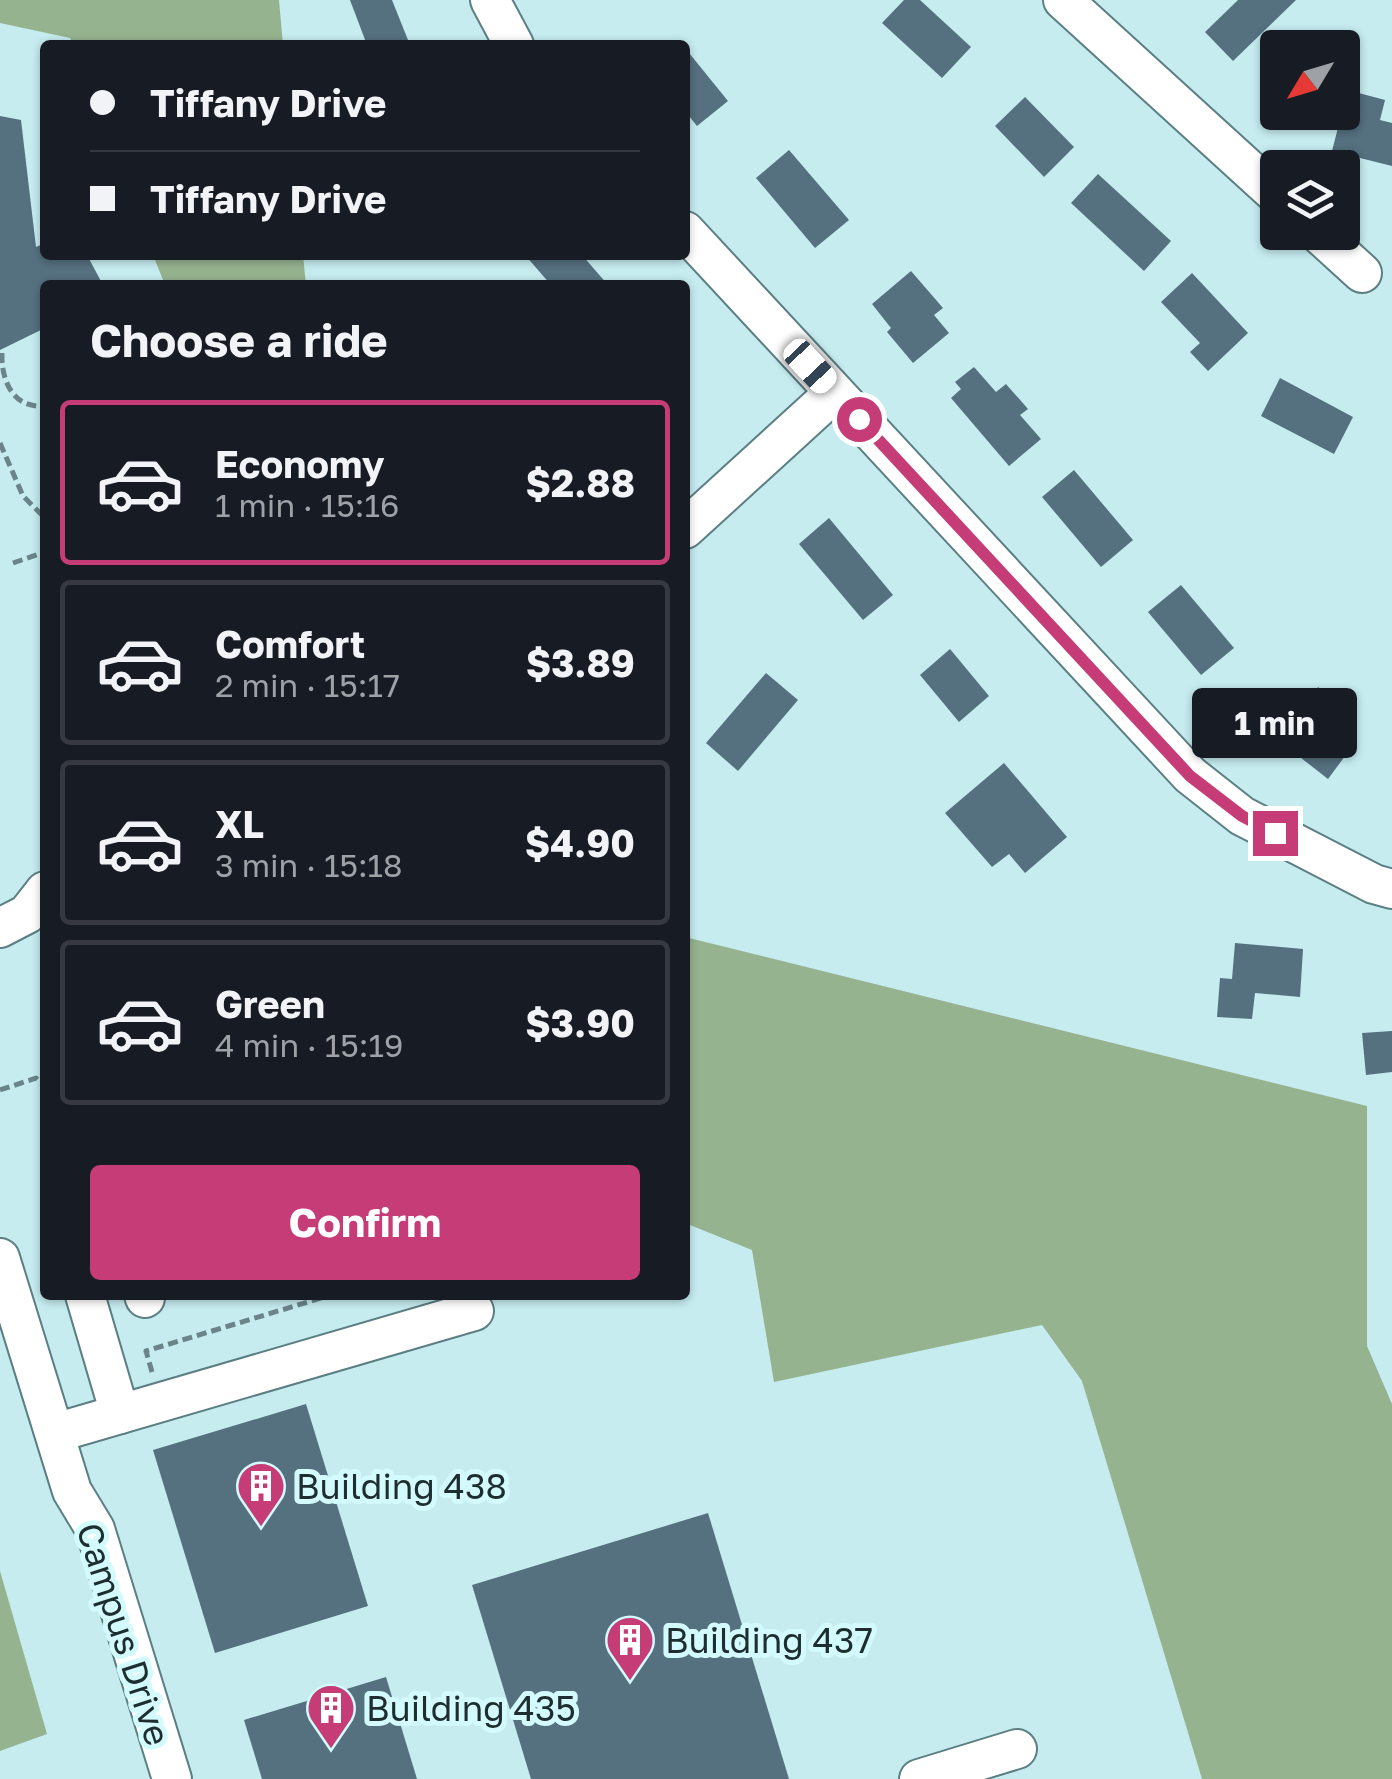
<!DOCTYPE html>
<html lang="en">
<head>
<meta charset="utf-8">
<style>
	body { margin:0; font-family:"Golos Text",sans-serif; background:#20242c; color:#f1f3f6; height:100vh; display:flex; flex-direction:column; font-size:38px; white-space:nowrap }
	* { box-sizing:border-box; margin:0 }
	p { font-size:32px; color:#9ea1a6 }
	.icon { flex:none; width:55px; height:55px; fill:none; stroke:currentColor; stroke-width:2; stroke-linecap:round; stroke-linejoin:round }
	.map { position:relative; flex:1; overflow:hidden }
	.side { position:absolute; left:40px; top:280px; width:650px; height:1020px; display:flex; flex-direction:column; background:#171b24; border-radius:10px; box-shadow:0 2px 8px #0004 }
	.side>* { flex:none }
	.banner { position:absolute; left:40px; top:40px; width:650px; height:220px; border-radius:10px; box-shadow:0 2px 8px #0004; display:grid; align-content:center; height:220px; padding:0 50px; background:#171b24 }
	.needle { width:65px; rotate:232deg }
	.buttons { position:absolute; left:1260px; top:30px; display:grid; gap:20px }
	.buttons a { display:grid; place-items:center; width:100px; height:100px; border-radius:10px; background:#171b24; box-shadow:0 2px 8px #0004; font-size:50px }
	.end { position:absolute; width:45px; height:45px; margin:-22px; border:12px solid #c63c76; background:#fff; box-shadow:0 0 0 5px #fff }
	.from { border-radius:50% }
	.bubble { position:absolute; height:70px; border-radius:10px; background:#171b24; box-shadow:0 2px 8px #0004; font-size:32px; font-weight:700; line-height:70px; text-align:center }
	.car { position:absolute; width:30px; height:60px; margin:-30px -15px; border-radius:12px; box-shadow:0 0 8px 2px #0007; background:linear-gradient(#fff 24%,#345 0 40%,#fff 0 76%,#345 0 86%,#fff 0) }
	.banner b { display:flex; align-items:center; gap:35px; height:95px; font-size:38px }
	.banner b+b { border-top:2px solid #363941 }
	.banner i { width:25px; height:25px; background:#f1f3f6 }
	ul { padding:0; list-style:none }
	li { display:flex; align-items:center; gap:30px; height:165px; margin:0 20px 15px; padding:0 30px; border:5px solid #363941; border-radius:10px }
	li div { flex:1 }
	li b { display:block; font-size:38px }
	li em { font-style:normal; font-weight:700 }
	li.on { border-color:#c63c76 }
	li>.icon { width:90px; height:90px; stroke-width:1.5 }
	h2 { padding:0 50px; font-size:45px; line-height:120px }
	.action { display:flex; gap:20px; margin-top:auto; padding:20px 50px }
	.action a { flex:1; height:115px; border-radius:10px; background:#c63c76; color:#fff; font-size:40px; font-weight:700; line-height:115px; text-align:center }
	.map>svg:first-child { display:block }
</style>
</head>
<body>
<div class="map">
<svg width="1392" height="1779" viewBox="0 0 1392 1779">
	<rect width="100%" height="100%" fill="#c6ecf0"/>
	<g fill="#96b390">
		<polygon points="0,0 279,0 283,45 73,45 70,38 0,23"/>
		<polygon points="153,255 303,255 306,285 165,285"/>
		<polygon points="685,937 1367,1106 1367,1346 1392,1404 1392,1779 1202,1779 1082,1381 1042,1325 774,1382 752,1250 685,1223"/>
		<polygon points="0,1571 47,1734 0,1751"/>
	</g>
	<g fill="#55707f">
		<polygon points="350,0 392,0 410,45 367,45"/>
		<polygon points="904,0 920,0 971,47 942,78 882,23"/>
		<polygon points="1238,0 1296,0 1233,61 1205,32"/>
		<polygon points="685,48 728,101 697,126 685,111"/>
		<polygon points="1355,92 1385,100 1380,120 1392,123 1392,166 1332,151 1342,112 1350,113"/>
		<polygon points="1025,97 1074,147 1044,177 995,126"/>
		<polygon points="0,116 21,120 36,247 45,243 45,255 87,255 103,285 45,285 45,328 0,350"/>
		<polygon points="789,150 849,220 815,248 756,178"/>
		<polygon points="1098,174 1171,241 1144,271 1071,203"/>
		<polygon points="525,255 582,255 608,285 551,285"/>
		<polygon points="911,271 943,308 934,315 949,333 913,363 887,332 891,328 872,304"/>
		<polygon points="1192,273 1248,333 1208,371 1190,352 1200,343 1161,302"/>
		<polygon points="974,367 996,392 1006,384 1028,409 1020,415 1041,439 1009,466 951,398 961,389 955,382"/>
		<polygon points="1280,378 1353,417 1334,454 1261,416"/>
		<polygon points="1074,470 1133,540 1101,567 1042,497"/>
		<polygon points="829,518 893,595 863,620 799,544"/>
		<polygon points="1181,585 1234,648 1201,675 1148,612"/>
		<polygon points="950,649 989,696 959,722 920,675"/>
		<polygon points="766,673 798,700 738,771 706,743"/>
		<polygon points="1318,687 1340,704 1326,723 1354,744 1328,779 1255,722 1279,690 1301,708"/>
		<polygon points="1004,763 1067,837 1025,873 1009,854 992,867 945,813"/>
		<polygon points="1235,943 1303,949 1300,997 1255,993 1252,1019 1217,1017 1220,978 1232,979"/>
		<polygon points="1392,1031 1392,1072 1366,1075 1362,1033"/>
		<polygon points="306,1404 368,1606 215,1653 153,1450"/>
		<polygon points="708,1513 789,1779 531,1779 472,1585"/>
		<polygon points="386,1677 417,1779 262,1779 244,1720"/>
	</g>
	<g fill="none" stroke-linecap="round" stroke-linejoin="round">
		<g stroke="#5c7f83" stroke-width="42">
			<g id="minor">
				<polyline points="490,0 514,45"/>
				<polyline points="1063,0 1278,196"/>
				<polyline points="685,231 1190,775 1242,816 1374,884 1392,889"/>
				<polyline points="1317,232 1362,273"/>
				<polyline points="685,529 834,393"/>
				<polyline points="0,928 27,914 45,891"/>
				<polyline points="0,1258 72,1491 95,1529 172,1779"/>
				<polyline points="85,1295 120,1414"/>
				<polyline points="144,1295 145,1298"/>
				<polyline points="55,1433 474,1311"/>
				<polyline points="919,1779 1017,1749"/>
			</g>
		</g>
		<g stroke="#6a8487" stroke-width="5" stroke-dasharray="10 5" stroke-linecap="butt">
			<polyline points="44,339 45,356"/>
			<path d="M2,353C1,379 12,409 45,406"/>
			<polyline points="0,443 23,496 45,518"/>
			<polyline points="13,563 45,552"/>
			<polyline points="0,1090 36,1078 45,1086"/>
			<polyline points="152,1372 146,1351 331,1295"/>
		</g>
		<use href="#minor" stroke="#fff" stroke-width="38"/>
	</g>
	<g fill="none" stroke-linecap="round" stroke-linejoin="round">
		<polyline stroke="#c63c76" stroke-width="12" points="859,419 1190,776 1242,816 1275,833"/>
	</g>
	<defs>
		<g id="building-pin" transform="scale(2.5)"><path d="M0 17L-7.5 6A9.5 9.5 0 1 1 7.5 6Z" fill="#c63c76" stroke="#d3fafd"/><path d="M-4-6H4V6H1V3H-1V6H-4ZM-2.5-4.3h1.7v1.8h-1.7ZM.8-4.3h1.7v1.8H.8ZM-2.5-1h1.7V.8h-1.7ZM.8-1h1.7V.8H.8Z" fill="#fff"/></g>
	</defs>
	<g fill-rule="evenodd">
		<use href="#building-pin" x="261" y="1486"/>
		<use href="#building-pin" x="630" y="1640"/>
		<use href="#building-pin" x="331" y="1708"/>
	</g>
	<g text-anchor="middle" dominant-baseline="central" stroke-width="10" stroke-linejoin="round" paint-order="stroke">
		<g font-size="35" fill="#1e2d2f" stroke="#d3fafd" text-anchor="start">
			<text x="296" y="1486">Building 438</text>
			<text x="665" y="1640">Building 437</text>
			<text x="366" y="1708">Building 435</text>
		</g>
		<g font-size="35" fill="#1e2d2f" stroke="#d3fafd">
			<text transform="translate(124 1634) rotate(72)">Campus Drive</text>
		</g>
	</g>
</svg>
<div class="buttons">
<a><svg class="needle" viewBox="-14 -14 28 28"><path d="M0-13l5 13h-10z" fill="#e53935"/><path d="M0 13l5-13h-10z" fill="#9ea1a6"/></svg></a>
<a><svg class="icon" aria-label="layers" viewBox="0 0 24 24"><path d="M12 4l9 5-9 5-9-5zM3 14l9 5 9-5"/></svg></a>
</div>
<i class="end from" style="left:859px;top:419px"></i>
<i class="end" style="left:1275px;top:833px"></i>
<div class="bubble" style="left:1192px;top:688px;width:165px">1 min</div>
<i class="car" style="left:810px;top:366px;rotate:137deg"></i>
<div class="banner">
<b><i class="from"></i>Tiffany Drive</b>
<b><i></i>Tiffany Drive</b>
</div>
<section class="side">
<h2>Choose a ride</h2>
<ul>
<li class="on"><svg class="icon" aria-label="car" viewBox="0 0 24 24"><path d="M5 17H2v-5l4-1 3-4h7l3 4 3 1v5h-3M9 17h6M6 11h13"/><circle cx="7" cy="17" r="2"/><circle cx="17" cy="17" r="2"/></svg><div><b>Economy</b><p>1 min · 15:16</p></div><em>$2.88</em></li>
<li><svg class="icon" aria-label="car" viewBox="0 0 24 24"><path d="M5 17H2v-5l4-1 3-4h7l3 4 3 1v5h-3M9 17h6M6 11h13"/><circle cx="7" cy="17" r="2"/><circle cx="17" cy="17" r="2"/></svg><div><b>Comfort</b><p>2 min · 15:17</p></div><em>$3.89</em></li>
<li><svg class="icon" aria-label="car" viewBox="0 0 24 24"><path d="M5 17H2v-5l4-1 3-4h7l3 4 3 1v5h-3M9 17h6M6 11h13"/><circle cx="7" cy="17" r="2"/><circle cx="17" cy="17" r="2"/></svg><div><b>XL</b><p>3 min · 15:18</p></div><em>$4.90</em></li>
<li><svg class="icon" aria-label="car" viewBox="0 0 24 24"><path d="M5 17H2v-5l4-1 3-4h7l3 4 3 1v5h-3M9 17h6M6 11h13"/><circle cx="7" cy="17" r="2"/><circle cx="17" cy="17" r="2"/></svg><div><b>Green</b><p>4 min · 15:19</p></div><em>$3.90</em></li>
</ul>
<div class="action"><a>Confirm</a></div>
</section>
</div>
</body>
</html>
